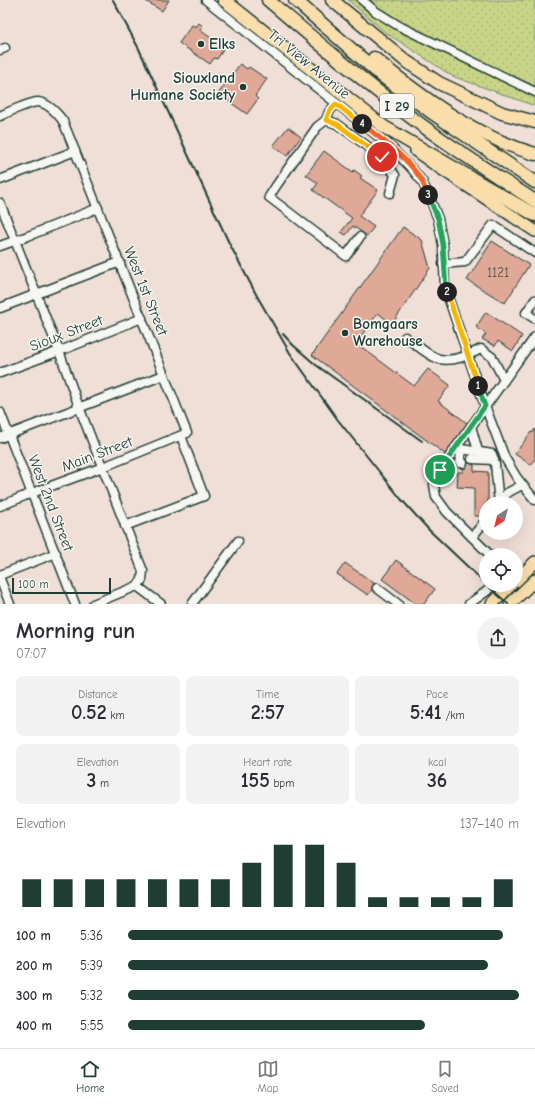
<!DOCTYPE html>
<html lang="en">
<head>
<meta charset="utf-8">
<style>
  :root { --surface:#fff; --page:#f2f2f3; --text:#2b2b33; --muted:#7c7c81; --line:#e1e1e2; --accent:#1f3d34 }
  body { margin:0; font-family:"Comic Neue",sans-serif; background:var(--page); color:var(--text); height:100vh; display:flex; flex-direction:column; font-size:15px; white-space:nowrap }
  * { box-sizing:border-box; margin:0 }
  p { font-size:13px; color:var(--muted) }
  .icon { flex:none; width:22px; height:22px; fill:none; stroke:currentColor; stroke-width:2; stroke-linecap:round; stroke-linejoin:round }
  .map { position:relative; height:604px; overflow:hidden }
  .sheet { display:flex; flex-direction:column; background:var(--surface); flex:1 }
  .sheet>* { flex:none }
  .needle { width:26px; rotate:216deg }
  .buttons { position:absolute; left:479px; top:496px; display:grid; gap:8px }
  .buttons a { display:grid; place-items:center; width:44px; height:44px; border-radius:50%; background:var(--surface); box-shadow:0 4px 16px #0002; font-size:20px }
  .scale { position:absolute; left:12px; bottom:10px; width:99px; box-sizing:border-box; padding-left:4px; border:2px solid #1f3d34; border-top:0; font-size:11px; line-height:14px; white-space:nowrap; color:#1f3d34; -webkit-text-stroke:3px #f6f6f2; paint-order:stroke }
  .pin { position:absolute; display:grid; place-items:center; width:34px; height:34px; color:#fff; margin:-17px; border:2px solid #fff; border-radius:50%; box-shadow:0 1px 4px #0007 }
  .km { position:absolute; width:20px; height:20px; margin:-10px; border-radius:50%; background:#222; color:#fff; font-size:11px; line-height:20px; text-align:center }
  .round { display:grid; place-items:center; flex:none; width:42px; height:42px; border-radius:21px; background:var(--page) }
  .head { display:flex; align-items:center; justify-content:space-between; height:68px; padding:0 16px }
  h1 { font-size:22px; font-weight:700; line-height:30px }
  .metrics { display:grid; grid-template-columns:repeat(3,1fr); gap:6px; height:68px; padding:4px 16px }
  .metrics div { display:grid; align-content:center; border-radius:8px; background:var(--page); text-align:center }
  .metrics b { font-size:20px; font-weight:700 }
  .metrics small { font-size:11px; font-weight:400 }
  .metrics p { font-size:11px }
  .chart { height:112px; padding:8px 16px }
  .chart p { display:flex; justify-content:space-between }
  .chart svg { width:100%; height:72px; margin-top:4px; stroke:var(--accent); stroke-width:6 }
  ul { padding:0 16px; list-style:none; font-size:13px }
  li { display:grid; grid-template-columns:64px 48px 1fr; align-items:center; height:30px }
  li i { height:10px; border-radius:5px; background:var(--accent) }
  .dock { display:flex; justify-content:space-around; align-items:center; height:56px; border-top:1px solid var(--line); background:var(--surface); font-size:11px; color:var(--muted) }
  .dock a { display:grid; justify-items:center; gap:2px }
  .dock .on { color:var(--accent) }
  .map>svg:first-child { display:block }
  .park { fill:url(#park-dots); stroke:#74885e }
  .building { fill:#dfa897; stroke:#1f3d34 }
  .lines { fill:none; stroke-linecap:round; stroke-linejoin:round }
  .minor-tunnel { stroke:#c5bfb6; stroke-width:8; stroke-dasharray:8 4; stroke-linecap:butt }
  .minor-casing { stroke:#1f3d34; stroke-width:11 }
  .major-casing { stroke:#1f3d34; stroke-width:14 }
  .highway-casing { stroke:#1f3d34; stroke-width:15 }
  .minor { stroke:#f6f6f2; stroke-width:8 }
  .major { stroke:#f9deab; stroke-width:11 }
  .highway { stroke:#f9deab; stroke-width:12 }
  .rail { stroke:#1f3d34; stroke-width:2 }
  .split-1-casing { stroke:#fff; stroke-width:8 }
  .split-2-casing { stroke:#fff; stroke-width:8 }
  .split-3-casing { stroke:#fff; stroke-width:8 }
  .split-4-casing { stroke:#fff; stroke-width:8 }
  .split-5-casing { stroke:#fff; stroke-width:8 }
  .split-1 { stroke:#22a559; stroke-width:5 }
  .split-2 { stroke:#f5b400; stroke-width:5 }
  .split-3 { stroke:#22a559; stroke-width:5 }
  .split-4 { stroke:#f0652b; stroke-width:5 }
  .split-5 { stroke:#f5b400; stroke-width:5 }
  .poi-dot { fill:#1f3d34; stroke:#f6f6f2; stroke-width:1.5 }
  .labels { text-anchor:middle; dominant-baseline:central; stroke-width:3; stroke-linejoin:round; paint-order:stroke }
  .number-label { font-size:13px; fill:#4f584d }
  .shield { fill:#f6f6f2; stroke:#60746d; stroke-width:1 }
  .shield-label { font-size:14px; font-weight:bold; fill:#1f3d34 }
  .poi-label { font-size:15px; font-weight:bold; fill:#1f3d34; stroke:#f6f6f2; text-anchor:start }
  .street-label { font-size:15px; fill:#1f3d34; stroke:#f6f6f2 }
</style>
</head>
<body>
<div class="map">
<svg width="535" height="604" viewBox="0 0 535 604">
  <defs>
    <pattern id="park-dots" width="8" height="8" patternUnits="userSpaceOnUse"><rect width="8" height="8" fill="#c8d487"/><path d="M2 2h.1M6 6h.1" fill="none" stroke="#abb775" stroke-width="1.8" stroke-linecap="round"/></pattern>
  </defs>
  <rect width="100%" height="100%" fill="#efdfd7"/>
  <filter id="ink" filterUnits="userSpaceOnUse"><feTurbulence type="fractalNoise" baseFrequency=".025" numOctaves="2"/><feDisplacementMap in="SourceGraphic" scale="8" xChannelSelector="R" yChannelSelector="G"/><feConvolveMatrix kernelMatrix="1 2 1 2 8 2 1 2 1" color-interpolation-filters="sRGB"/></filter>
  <g filter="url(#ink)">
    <polygon class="park" points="348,0 535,0 535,106 452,76 385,32"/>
    <g class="building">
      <polygon points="144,0 169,0 162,11"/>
      <polygon points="199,23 203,26 200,30 222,46 220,48 223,50 217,59 214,58 210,64 179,43 192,25 196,27"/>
      <polygon points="240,64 247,69 249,67 267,79 255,96 258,99 247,114 218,94"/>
      <polygon points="288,127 301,137 287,156 273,146"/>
      <polygon points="324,151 353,172 354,170 362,176 360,178 378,190 359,216 374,227 367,236 353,226 346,235 341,232 352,218 313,190 318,183 306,175"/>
      <polygon points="403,227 422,240 430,268 392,324 378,313 356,343 414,386 428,369 450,385 438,401 467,423 445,454 312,355"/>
      <polygon points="492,241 529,265 505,303 467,280"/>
      <polygon points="486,312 522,336 513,351 498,341 495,346 482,339 486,334 476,327"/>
      <polygon points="535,429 535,459 531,465 515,454 531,432 532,433"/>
      <polygon points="468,463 474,465 474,471 488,472 488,503 486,503 486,515 482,516 474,516 474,488 457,487 458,472 463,472 463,468 466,468"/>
      <polygon points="396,560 435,589 424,604 416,604 382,579"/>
      <polygon points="345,563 374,583 372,587 372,590 368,595 337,574"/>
    </g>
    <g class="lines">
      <polyline class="minor-tunnel" points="463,463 474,464"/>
      <g class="minor-casing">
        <g id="minor">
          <polyline points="206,0 389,145 412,169 422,181 431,201 438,219 443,245 445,288 485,406 505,458 517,478 535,500"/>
          <polyline points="362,0 375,11 399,26 535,92"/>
          <polyline points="0,50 5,48"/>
          <path d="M0 116C8 112 31 102 38 102 48 103 57 113 63 121L164 375 187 433 103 467 32 493 0 506"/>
          <polyline points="326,120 329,112 336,104"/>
          <polyline points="0,180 75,151"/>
          <polyline points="0,203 59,351 79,407 143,571 142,580 137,586 93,604"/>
          <polyline points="360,237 346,256 269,197 276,186 317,127 326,120 337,124 382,157 395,175 390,193"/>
          <polyline points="0,246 28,236 98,208"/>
          <polyline points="443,264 465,262 493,225 535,253"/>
          <polyline points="535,300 526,313 535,319"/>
          <polyline points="0,308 120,262"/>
          <path d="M405 337C415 343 428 356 439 359 454 362 469 355 481 349L492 357 504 380"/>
          <polyline points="0,373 65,349 142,318"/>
          <polyline points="0,412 75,604"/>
          <polyline points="471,426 478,451"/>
          <polyline points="0,438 164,375"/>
          <polyline points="455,448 492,454 495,464 499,503"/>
          <polyline points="461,449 460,463 463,463"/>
          <polyline points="472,459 494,460"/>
          <polyline points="499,503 507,493 522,485"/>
          <polyline points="125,526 204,496 181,436"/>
          <polyline points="472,537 486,520"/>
          <polyline points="490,555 447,512 436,497 434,485 440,470 535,337"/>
          <polyline points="0,575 56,553"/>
          <polyline points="0,579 10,604"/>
          <polyline points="137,586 161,604"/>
          <polyline points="377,588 398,604"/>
          <polyline points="192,604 238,541"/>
          <polyline points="469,604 487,591 493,585"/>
        </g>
      </g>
      <g class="major-casing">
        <g id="major">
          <polyline points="416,151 437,166 535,231"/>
          <polyline points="516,581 535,562"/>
          <polyline points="492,604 511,585"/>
          <polyline points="510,604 535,580"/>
        </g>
      </g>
      <g class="highway-casing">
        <g id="highway">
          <polyline points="224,0 384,127 535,215"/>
          <path d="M268 0C313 38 357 76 404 112 446 144 491 173 535 201"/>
          <polyline points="295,0 382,76 431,112 535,182"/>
          <polyline points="332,0 407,62 439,83 502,113 535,122"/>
          <path d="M374 58C421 97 476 137 535 154"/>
        </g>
      </g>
      <use href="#minor" class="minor"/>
      <use href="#major" class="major"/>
      <use href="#highway" class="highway"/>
      <g class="rail">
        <polyline points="113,0 139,49 229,243 257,296 290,353 338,420 401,499 429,530 486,584"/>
        <polyline points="283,334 293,345 316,365 422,441"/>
        <polyline points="487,585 508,604"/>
      </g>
    </g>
  </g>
  <g class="lines" filter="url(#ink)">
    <g class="split-1-casing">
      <polyline id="split-1" points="440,470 485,406 478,386"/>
    </g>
    <g class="split-2-casing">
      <polyline id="split-2" points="447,292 478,386"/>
    </g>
    <g class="split-3-casing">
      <polyline id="split-3" points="428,195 438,219 443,245 446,288 447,292"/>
    </g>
    <g class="split-4-casing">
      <path id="split-4" d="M362 124C383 140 408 158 422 181 424 186 426 191 428 195"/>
    </g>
    <g class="split-5-casing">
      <polyline id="split-5" points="362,124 336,104 329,112 326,120 337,124 382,157"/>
    </g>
    <use href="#split-1" class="split-1"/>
    <use href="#split-2" class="split-2"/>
    <use href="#split-3" class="split-3"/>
    <use href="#split-4" class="split-4"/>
    <use href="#split-5" class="split-5"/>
  </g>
  <g class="poi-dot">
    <circle cx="201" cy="44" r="4"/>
    <circle cx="243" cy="87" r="4"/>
    <circle cx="345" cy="333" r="4"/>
  </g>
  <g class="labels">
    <g class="number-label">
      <text x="498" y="272">1121</text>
    </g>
    <rect class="shield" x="380" y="94" width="34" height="24" rx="3"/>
    <g class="shield-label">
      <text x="397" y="106">I 29</text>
    </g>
    <g class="poi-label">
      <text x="209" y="44">Elks</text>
      <text x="235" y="78" text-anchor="end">Siouxland<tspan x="235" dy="17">Humane Society</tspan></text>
      <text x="353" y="324">Bomgaars<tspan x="353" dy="17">Warehouse</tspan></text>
    </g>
    <g class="street-label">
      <text transform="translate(309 64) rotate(39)">Tri View Avenue</text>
      <text transform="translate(146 291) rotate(68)">West 1st Street</text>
      <text transform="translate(66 333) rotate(-21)">Sioux Street</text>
      <text transform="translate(97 454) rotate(-21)">Main Street</text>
      <text transform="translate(51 503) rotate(69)">West 2nd Street</text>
    </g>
  </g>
</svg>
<div class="buttons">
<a><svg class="needle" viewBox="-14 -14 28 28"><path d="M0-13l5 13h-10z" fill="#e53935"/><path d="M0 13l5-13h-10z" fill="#7c7c81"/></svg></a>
<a><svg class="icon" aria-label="locate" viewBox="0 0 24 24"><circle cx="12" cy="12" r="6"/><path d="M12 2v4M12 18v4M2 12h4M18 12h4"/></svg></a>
</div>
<div class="scale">100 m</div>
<div class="pin" style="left:440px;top:470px;background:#1e9e55"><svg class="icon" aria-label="arrive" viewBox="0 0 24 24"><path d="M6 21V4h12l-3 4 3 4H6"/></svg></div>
<div class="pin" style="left:382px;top:157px;background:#d93025"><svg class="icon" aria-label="check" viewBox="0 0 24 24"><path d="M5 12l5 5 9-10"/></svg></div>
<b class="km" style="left:478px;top:386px">1</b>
<b class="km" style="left:447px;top:292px">2</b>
<b class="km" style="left:428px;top:195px">3</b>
<b class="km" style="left:362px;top:124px">4</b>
</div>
<section class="sheet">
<div class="head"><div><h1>Morning run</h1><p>07:07</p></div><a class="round"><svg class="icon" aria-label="share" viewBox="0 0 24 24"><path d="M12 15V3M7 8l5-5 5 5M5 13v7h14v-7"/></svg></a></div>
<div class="metrics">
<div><p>Distance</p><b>0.52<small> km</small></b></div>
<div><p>Time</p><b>2:57</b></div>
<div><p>Pace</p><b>5:41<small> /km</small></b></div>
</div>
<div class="metrics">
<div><p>Elevation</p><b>3<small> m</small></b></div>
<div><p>Heart rate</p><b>155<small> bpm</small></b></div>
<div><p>kcal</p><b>36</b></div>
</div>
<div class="chart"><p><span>Elevation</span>137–140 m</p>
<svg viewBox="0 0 160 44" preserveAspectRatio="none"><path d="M5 44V27M15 44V27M25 44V27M35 44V27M45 44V27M55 44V27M65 44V27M75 44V17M85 44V6M95 44V6M105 44V17M115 44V38M125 44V38M135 44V38M145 44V38M155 44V27"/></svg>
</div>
<ul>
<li><b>100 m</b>5:36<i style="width:96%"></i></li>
<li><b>200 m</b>5:39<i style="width:92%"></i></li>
<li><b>300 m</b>5:32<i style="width:100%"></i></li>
<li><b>400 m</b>5:55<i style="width:76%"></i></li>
</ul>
</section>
<nav class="dock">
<a class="on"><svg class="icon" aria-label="home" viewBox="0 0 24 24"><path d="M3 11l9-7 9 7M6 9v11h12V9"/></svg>Home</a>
<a><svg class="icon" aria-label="map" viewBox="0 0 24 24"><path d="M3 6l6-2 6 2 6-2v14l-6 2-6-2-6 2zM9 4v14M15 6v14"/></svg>Map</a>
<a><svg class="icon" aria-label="saved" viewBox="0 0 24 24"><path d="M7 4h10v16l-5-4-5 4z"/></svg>Saved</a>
</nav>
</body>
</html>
